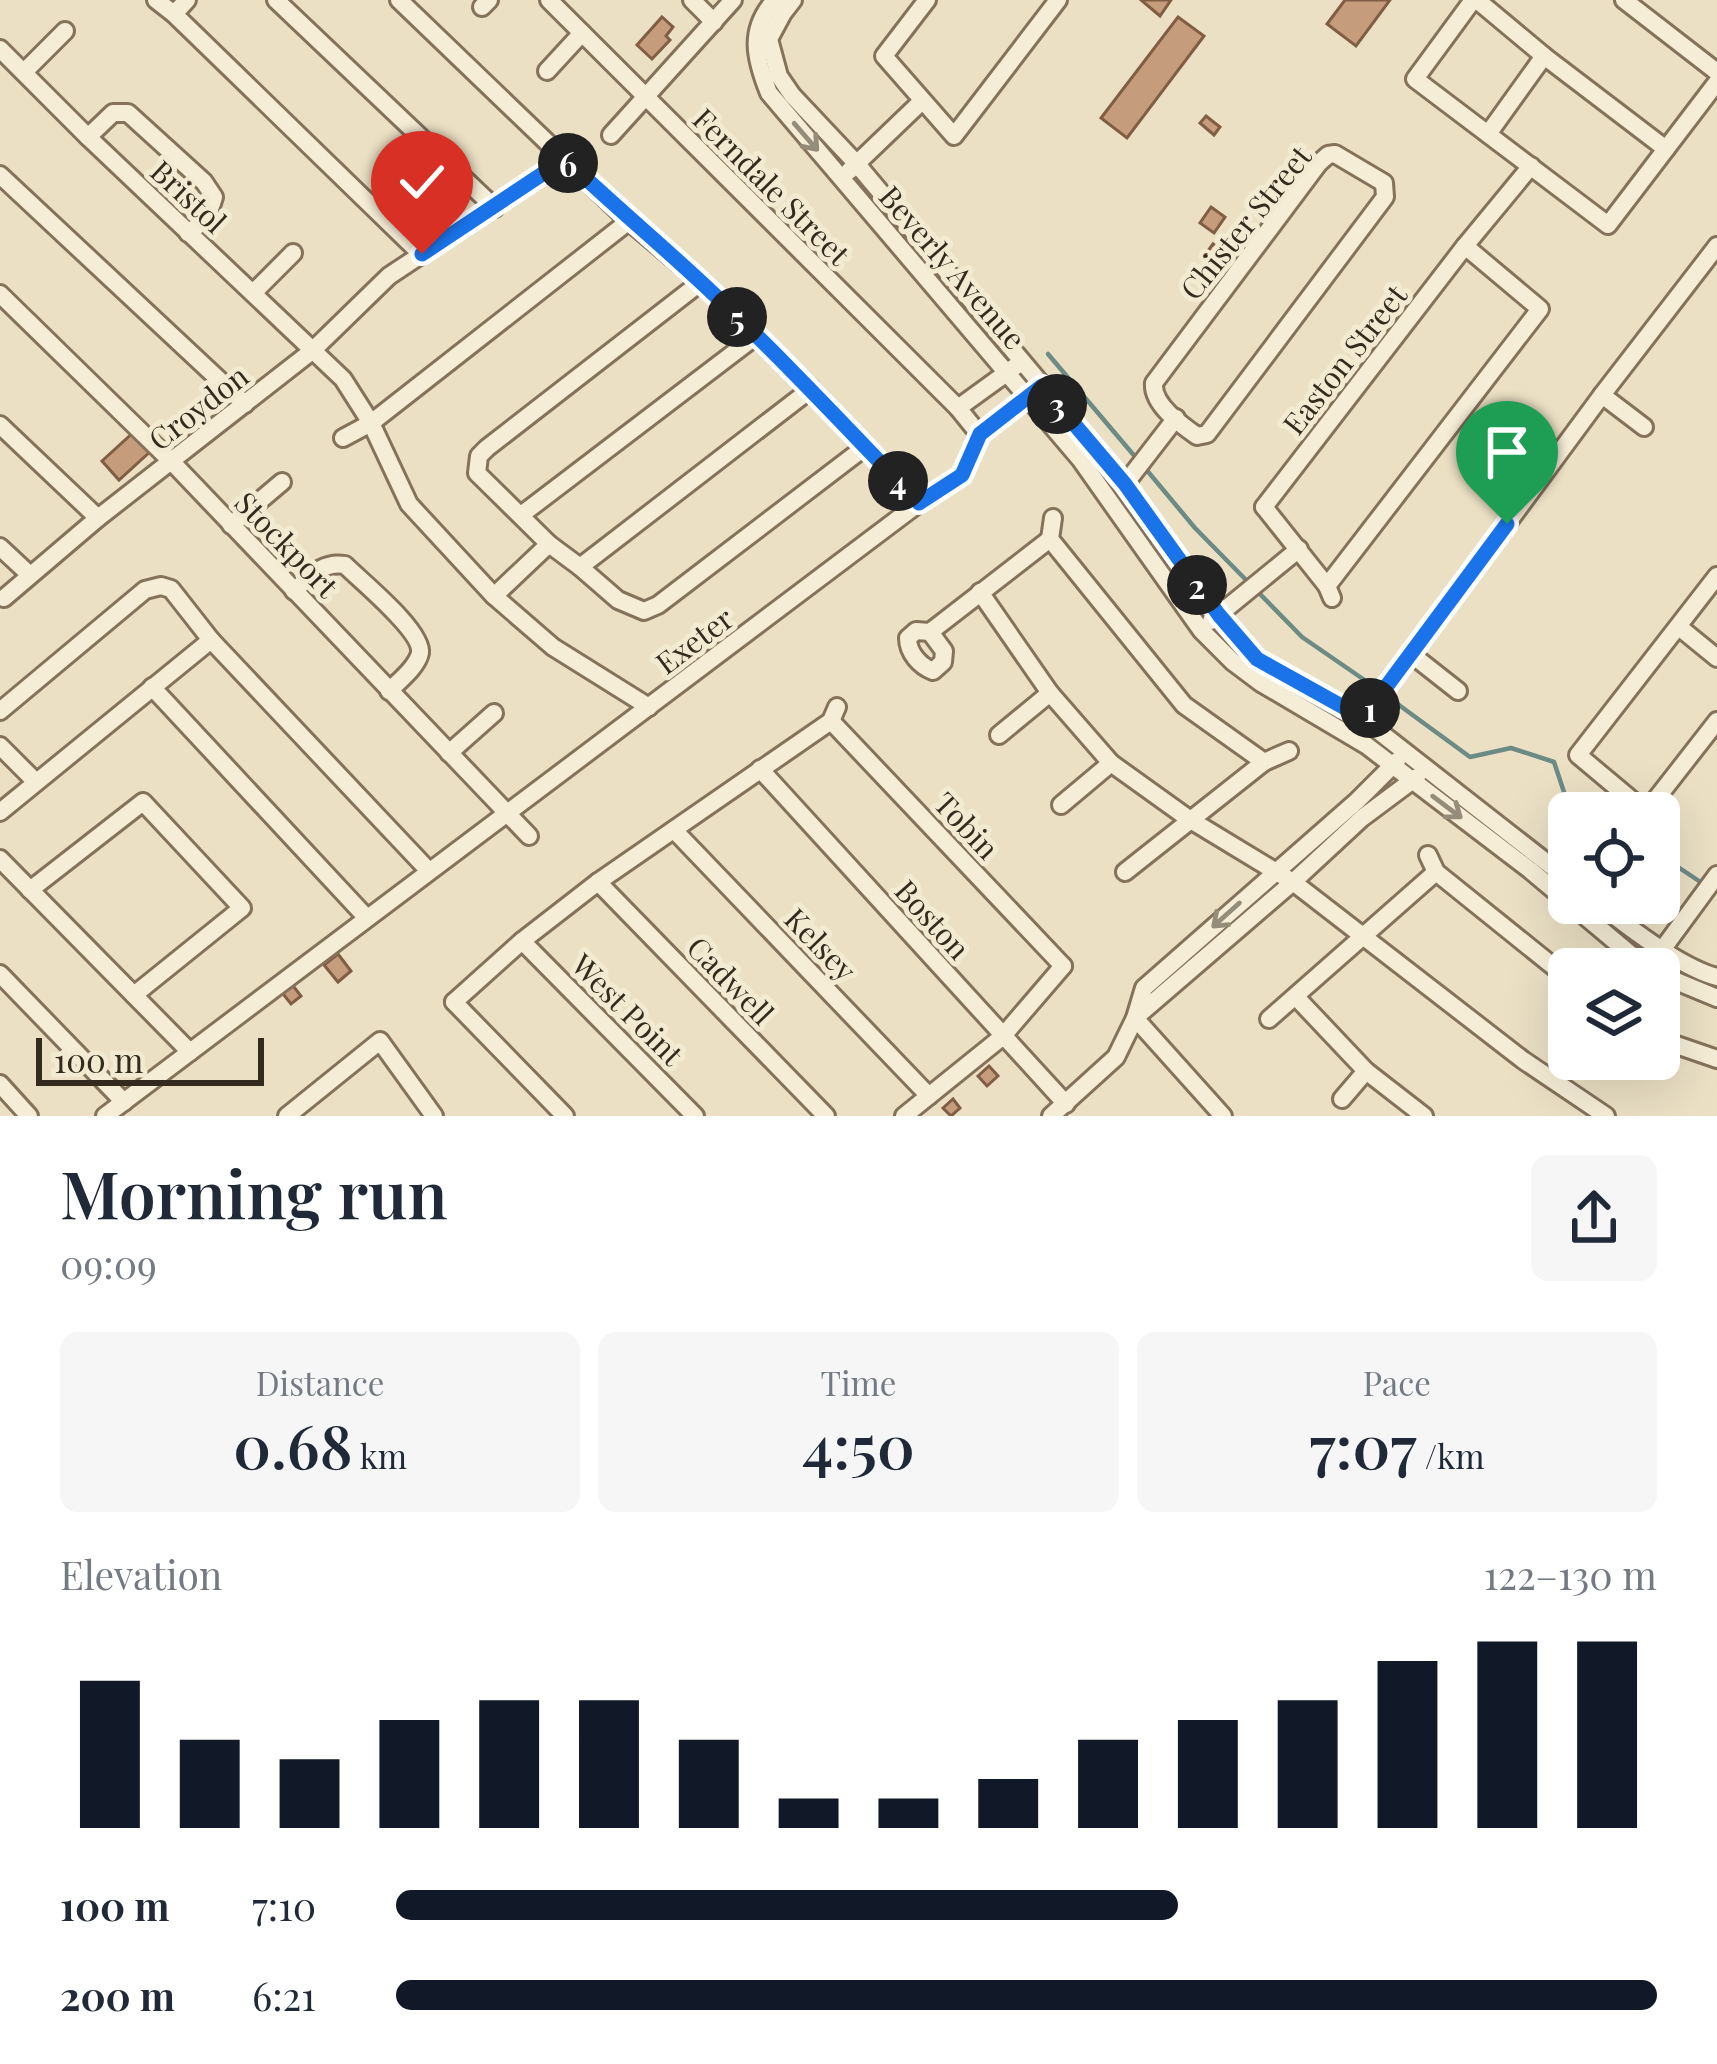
<!DOCTYPE html>
<html lang="en">
<head>
<meta charset="utf-8">
<style>
  :root { --surface:#fff; --page:#f6f6f7; --text:#1f2937; --muted:#747a83; --accent:#111827 }
  body { margin:0; font-family:"Playfair Display",serif; background:var(--page); color:var(--text); height:100vh; display:flex; flex-direction:column; font-size:45px; white-space:nowrap }
  * { box-sizing:border-box; margin:0 }
  p { font-size:39px; color:var(--muted) }
  .icon { flex:none; width:66px; height:66px; fill:none; stroke:currentColor; stroke-width:2; stroke-linecap:round; stroke-linejoin:round }
  .map { position:relative; height:1116px; overflow:hidden }
  .details { display:flex; flex-direction:column; background:var(--surface); flex:1 }
  .details>* { flex:none }
  .tools { position:absolute; left:1548px; top:792px; display:grid; gap:24px }
  .tools a { display:grid; place-items:center; width:132px; height:132px; border-radius:18px; background:var(--surface); box-shadow:0 12px 48px #0002; font-size:60px }
  .scale { position:absolute; left:36px; bottom:30px; width:228px; box-sizing:border-box; padding-left:12px; border:6px solid #352a1e; border-top:0; font-size:33px; line-height:42px; white-space:nowrap; color:#352a1e; -webkit-text-stroke:9px #f3ead2; paint-order:stroke }
  .pin { position:absolute; display:grid; place-items:center; width:102px; height:102px; color:#fff; margin:-123px -51px; border-radius:50% 50% 50% 0; rotate:-45deg; box-shadow:0 0 12px #0007 }
  .pin .icon { rotate:45deg }
  .km { position:absolute; width:60px; height:60px; margin:-30px; border-radius:50%; background:#222; color:#fff; font-size:33px; line-height:60px; text-align:center }
  .round { display:grid; place-items:center; flex:none; width:126px; height:126px; border-radius:18px; background:var(--page) }
  .headline { display:flex; align-items:center; justify-content:space-between; height:204px; padding:0 60px }
  h1 { font-size:66px; font-weight:600; line-height:90px }
  .metrics { display:grid; grid-template-columns:repeat(3,1fr); gap:18px; height:204px; padding:12px 60px }
  .metrics div { display:grid; align-content:center; border-radius:18px; background:var(--page); text-align:center }
  .metrics b { font-size:60px; font-weight:600 }
  .metrics small { font-size:33px; font-weight:400 }
  .metrics p { font-size:33px }
  .chart { height:336px; padding:24px 60px }
  .chart p { display:flex; justify-content:space-between }
  .chart svg { width:100%; height:216px; margin-top:12px; stroke:var(--accent); stroke-width:6 }
  ul { padding:0 60px; list-style:none; font-size:39px }
  li { display:grid; grid-template-columns:192px 144px 1fr; align-items:center; height:90px }
  li i { height:30px; border-radius:15px; background:var(--accent) }
  .map>svg:first-child { display:block }
  .lines { fill:none; stroke-linecap:round; stroke-linejoin:round }
  .stream { stroke:#6d8b85; stroke-width:4.5 }
  .building { fill:#c69d7c; stroke:#815d43; stroke-width:3 }
  .minor-casing { stroke:#84725b; stroke-width:22 }
  .minor { stroke:#f6edd6; stroke-width:16 }
  .oneway { stroke:#968c7a }
  .route-casing { stroke:#fff; stroke-width:24 }
  .route { stroke:#1a73e8; stroke-width:15 }
  .labels { text-anchor:middle; dominant-baseline:central; stroke-width:10; stroke-linejoin:round; paint-order:stroke }
  .street-label { font-size:30px; fill:#352a1e; stroke:#f3ead2 }
</style>
</head>
<body>
<div class="map">
<svg width="1717" height="1116" viewBox="0 0 1717 1116">
  <rect width="100%" height="100%" fill="#ebe0c4"/>
  <g class="lines">
    <g class="stream">
      <polyline points="1048,354 1137,459"/>
      <polyline points="1145,468 1195,528 1250,584"/>
      <polyline points="1258,592 1302,637 1379,690"/>
      <polyline points="1388,697 1470,757 1511,748 1554,762 1571,813"/>
      <polyline points="1659,857 1666,859 1705,885"/>
    </g>
  </g>
  <g class="building">
    <polygon points="1141,0 1171,0 1160,16"/>
    <polygon points="1345,0 1390,0 1356,46 1327,24"/>
    <polygon points="662,17 673,27 666,36 670,40 652,59 637,45"/>
    <polygon points="1178,17 1204,36 1127,138 1101,118"/>
    <polygon points="1206,116 1220,127 1214,135 1200,123"/>
    <polygon points="1211,207 1225,217 1214,233 1200,223"/>
    <polygon points="1213,244 1228,256 1217,271 1202,259"/>
    <polygon points="135,431 152,450 119,480 102,461"/>
    <polygon points="338,954 351,971 338,982 324,965"/>
    <polygon points="290,982 301,996 291,1004 280,990"/>
    <polygon points="989,1066 998,1076 987,1086 978,1076"/>
    <polygon points="953,1099 960,1108 951,1116 943,1108"/>
  </g>
  <g class="lines">
    <g class="minor-casing">
      <g id="minor">
        <polyline points="156,0 174,14 421,254"/>
        <polyline points="276,0 495,208"/>
        <polyline points="549,0 958,408 979,434 1037,390"/>
        <polyline points="692,0 714,22"/>
        <path d="M775 0C748 30 755 58 769 93L1080 459 1201 630 1233 662 1261 683 1366 745 1530 870 1648 969"/>
        <polyline points="793,0 783,13 769,39 779,76 792,95 856,163 1125,484 1219,615 1257,659 1363,719 1569,880"/>
        <polyline points="927,0 884,56 954,136 1058,0"/>
        <polyline points="1473,0 1415,79 1608,225 1717,82"/>
        <polyline points="1477,0 1544,56 1666,149"/>
        <polyline points="1624,0 1717,72"/>
        <polyline points="482,7 489,0"/>
        <polyline points="174,14 187,0"/>
        <polyline points="0,49 88,137 343,379 371,423 409,504 494,596 553,647 649,707"/>
        <polyline points="547,71 582,33"/>
        <polyline points="24,72 65,31"/>
        <polyline points="1488,134 1544,56"/>
        <polyline points="611,135 733,0"/>
        <path d="M88 137 113 113H128L204 182 214 197C209 215 203 223 188 233"/>
        <path d="M1335 154 1384 183 1385 197 1207 434 1197 436C1180 424 1152 404 1154 383L1319 163 1328 155Z"/>
        <polyline points="849,171 922,101"/>
        <polyline points="0,175 245,404"/>
        <polyline points="701,282 487,448 479,456 477,473 549,544 580,567 618,600 644,611 658,605 865,447"/>
        <polyline points="253,293 293,253"/>
        <polyline points="0,294 172,462 529,836"/>
        <polyline points="1602,395 1644,427"/>
        <polyline points="958,408 1016,366"/>
        <polyline points="0,425 98,518"/>
        <polyline points="343,438 371,423 629,221"/>
        <polyline points="1125,484 1176,418"/>
        <polyline points="919,503 962,474 979,434"/>
        <polyline points="1264,507 1465,246 1531,166"/>
        <polyline points="1264,507 1327,586 1332,598"/>
        <polyline points="521,515 756,336"/>
        <polyline points="1053,518 1050,539 1184,705 1264,762 1289,751"/>
        <polyline points="231,525 282,482"/>
        <polyline points="0,547 30,575"/>
        <polyline points="580,567 811,389"/>
        <polyline points="1717,576 1578,755 1646,812 1717,721"/>
        <polyline points="1327,586 1540,309 1465,246"/>
        <path d="M294 591C310 577 322 561 345 565 362 582 423 631 420 653 417 667 399 681 389 691"/>
        <polyline points="980,592 1050,693 1111,763 1189,819 1293,882 1523,1060 1606,1116"/>
        <polyline points="494,596 549,544"/>
        <polyline points="4,598 98,518 312,351 389,276 565,159"/>
        <polyline points="1211,621 1299,549"/>
        <polyline points="1679,627 1717,658"/>
        <path d="M930 632 944 651 943 662 933 671C920 666 908 653 908 638L916 631 930 632 1050 539"/>
        <polyline points="1411,654 1458,691"/>
        <polyline points="152,687 366,917"/>
        <polyline points="0,711 145,590 161,586 171,589 211,640 429,871"/>
        <polyline points="1363,719 1602,395 1717,246"/>
        <polyline points="831,721 1063,966"/>
        <polyline points="999,735 1050,693"/>
        <polyline points="0,746 35,781"/>
        <polyline points="449,753 494,713"/>
        <polyline points="760,769 1066,1104"/>
        <polyline points="1061,805 1111,763"/>
        <polyline points="0,812 211,640"/>
        <polyline points="674,830 929,1096"/>
        <polyline points="1428,855 1436,872 1569,979"/>
        <polyline points="0,859 190,1052"/>
        <polyline points="1125,872 1264,762"/>
        <polyline points="598,882 826,1116"/>
        <polyline points="30,890 143,802 242,908 134,995"/>
        <path d="M1598 903C1628 927 1681 968 1717 977"/>
        <polyline points="522,941 695,1116"/>
        <polyline points="1648,969 1717,875"/>
        <polyline points="0,974 124,1102"/>
        <polyline points="1659,974 1717,998"/>
        <polyline points="1296,997 1366,1071 1424,1116"/>
        <polyline points="454,1002 522,941 598,882 831,721 837,707"/>
        <polyline points="454,1002 565,1116"/>
        <polyline points="1136,1017 1293,882 1362,818 1417,777"/>
        <polyline points="1135,1018 1223,1116"/>
        <polyline points="1269,1019 1436,872"/>
        <polyline points="1659,1039 1717,1059"/>
        <polyline points="0,1084 29,1116"/>
        <polyline points="1342,1099 1366,1071"/>
        <polyline points="105,1116 919,503 811,389 701,282 629,221 399,0"/>
        <polyline points="287,1116 380,1041 434,1116"/>
        <polyline points="904,1116 1002,1037 1063,966"/>
        <polyline points="1051,1116 1116,1057 1135,1018 1144,988 1357,801 1397,761"/>
      </g>
    </g>
    <use href="#minor" class="minor"/>
  </g>
  <defs><path id="oneway-shaft" d="M-6 0H5M1.5-3L5.5 0L1.5 3" fill="none" stroke-width="1.6" stroke-linecap="round" stroke-linejoin="round" transform="scale(3)"/></defs>
  <g class="oneway">
    <use href="#oneway-shaft" transform="translate(806 137) rotate(49)"/>
    <use href="#oneway-shaft" transform="translate(1447 807) rotate(37)"/>
    <use href="#oneway-shaft" transform="translate(1226 915) rotate(138)"/>
  </g>
  <g class="lines">
    <g class="route-casing">
      <path id="route" d="M422 254 565 159C610 202 658 242 703 284 778 354 848 429 919 503L962 475 980 434 1042 386 1125 484 1219 615 1257 659 1363 718 1507 524"/>
    </g>
    <use href="#route" class="route"/>
  </g>
  <g class="labels">
    <g class="street-label">
      <text transform="translate(772 186) rotate(45)">Ferndale Street</text>
      <text transform="translate(189 196) rotate(43)">Bristol</text>
      <text transform="translate(1245 222) rotate(-51)">Chister Street</text>
      <text transform="translate(953 267) rotate(49)">Beverly Avenue</text>
      <text transform="translate(1344 359) rotate(-52)">Easton Street</text>
      <text transform="translate(198 407) rotate(-38)">Croydon</text>
      <text transform="translate(287 544) rotate(46)">Stockport</text>
      <text transform="translate(694 640) rotate(-37)">Exeter</text>
      <text transform="translate(967 825) rotate(47)">Tobin</text>
      <text transform="translate(933 919) rotate(48)">Boston</text>
      <text transform="translate(821 944) rotate(46)">Kelsey</text>
      <text transform="translate(731 980) rotate(46)">Cadwell</text>
      <text transform="translate(628 1009) rotate(45)">West Point</text>
    </g>
  </g>
</svg>
<div class="tools">
<a><svg class="icon" aria-label="locate" viewBox="0 0 24 24"><circle cx="12" cy="12" r="6"/><path d="M12 2v4M12 18v4M2 12h4M18 12h4"/></svg></a>
<a><svg class="icon" aria-label="layers" viewBox="0 0 24 24"><path d="M12 4l9 5-9 5-9-5zM3 14l9 5 9-5"/></svg></a>
</div>
<div class="scale">100 m</div>
<div class="pin" style="left:1507px;top:524px;background:#1e9e55"><svg class="icon" aria-label="arrive" viewBox="0 0 24 24"><path d="M6 21V4h12l-3 4 3 4H6"/></svg></div>
<div class="pin" style="left:422px;top:254px;background:#d93025"><svg class="icon" aria-label="check" viewBox="0 0 24 24"><path d="M5 12l5 5 9-10"/></svg></div>
<b class="km" style="left:1370px;top:708px">1</b>
<b class="km" style="left:1197px;top:585px">2</b>
<b class="km" style="left:1057px;top:404px">3</b>
<b class="km" style="left:898px;top:481px">4</b>
<b class="km" style="left:737px;top:317px">5</b>
<b class="km" style="left:568px;top:163px">6</b>
</div>
<section class="details">
<div class="headline"><div><h1>Morning run</h1><p>09:09</p></div><a class="round"><svg class="icon" aria-label="share" viewBox="0 0 24 24"><path d="M12 15V3M7 8l5-5 5 5M5 13v7h14v-7"/></svg></a></div>
<div class="metrics">
<div><p>Distance</p><b>0.68<small> km</small></b></div>
<div><p>Time</p><b>4:50</b></div>
<div><p>Pace</p><b>7:07<small> /km</small></b></div>
</div>
<div class="chart"><p><span>Elevation</span>122–130 m</p>
<svg viewBox="0 0 160 44" preserveAspectRatio="none"><path d="M5 44V14M15 44V26M25 44V30M35 44V22M45 44V18M55 44V18M65 44V26M75 44V38M85 44V38M95 44V34M105 44V26M115 44V22M125 44V18M135 44V10M145 44V6M155 44V6"/></svg>
</div>
<ul>
<li><b>100 m</b>7:10<i style="width:62%"></i></li>
<li><b>200 m</b>6:21<i style="width:100%"></i></li>
</ul>
</section>
</body>
</html>
